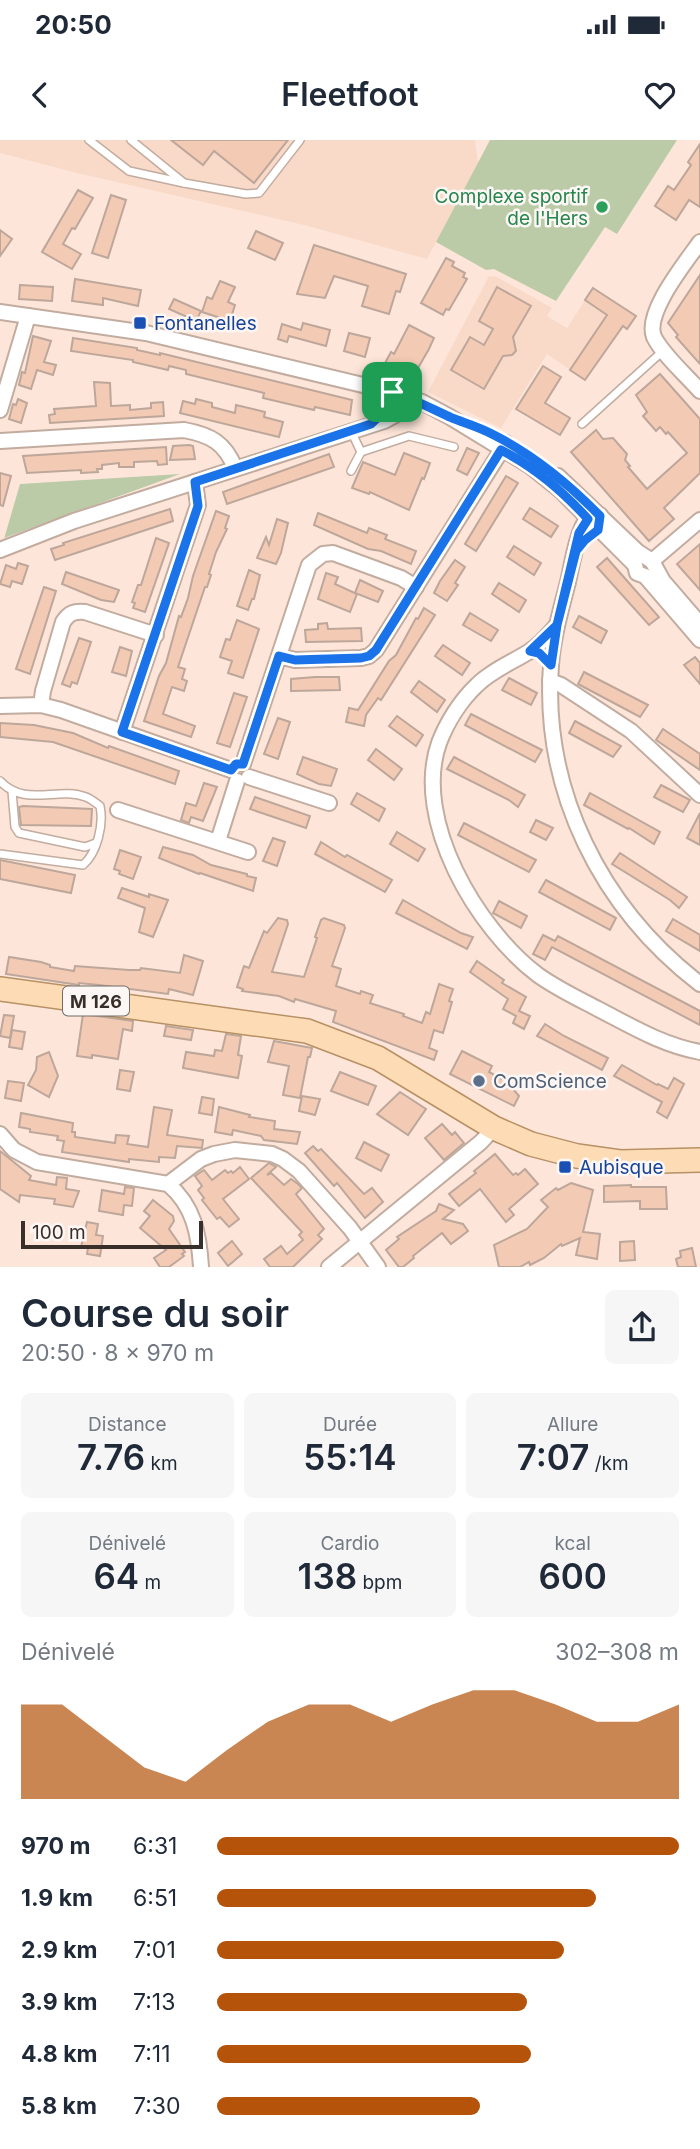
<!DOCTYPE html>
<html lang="fr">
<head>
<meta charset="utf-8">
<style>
  :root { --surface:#fff; --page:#f6f6f7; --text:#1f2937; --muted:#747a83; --accent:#b45309 }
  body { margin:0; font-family:Inter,sans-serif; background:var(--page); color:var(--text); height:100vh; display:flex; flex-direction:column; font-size:26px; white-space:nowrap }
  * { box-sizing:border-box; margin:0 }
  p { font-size:23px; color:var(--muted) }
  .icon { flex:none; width:38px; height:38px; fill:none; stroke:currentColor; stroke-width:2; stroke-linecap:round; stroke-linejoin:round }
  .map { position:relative; height:1127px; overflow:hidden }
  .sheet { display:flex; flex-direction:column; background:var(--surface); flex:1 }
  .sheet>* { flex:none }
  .scale { position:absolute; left:21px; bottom:18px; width:182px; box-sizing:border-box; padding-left:7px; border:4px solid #382f2a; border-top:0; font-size:19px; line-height:24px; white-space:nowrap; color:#382f2a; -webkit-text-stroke:5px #fcf7f5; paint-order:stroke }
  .pin { position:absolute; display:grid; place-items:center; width:60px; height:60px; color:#fff; margin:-30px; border-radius:14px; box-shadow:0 4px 10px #0006 }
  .round { display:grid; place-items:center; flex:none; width:74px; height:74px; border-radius:10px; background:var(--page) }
  .head { display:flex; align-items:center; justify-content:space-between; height:119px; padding:0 21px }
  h1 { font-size:38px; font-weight:600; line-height:52px }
  .metrics { display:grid; grid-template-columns:repeat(3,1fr); gap:10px; height:119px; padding:7px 21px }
  .metrics div { display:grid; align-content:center; border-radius:10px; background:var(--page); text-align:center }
  .metrics b { font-size:35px; font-weight:600 }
  .metrics small { font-size:19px; font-weight:400 }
  .metrics p { font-size:19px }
  .chart { height:196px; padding:14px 21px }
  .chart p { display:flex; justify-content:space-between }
  .chart svg { width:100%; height:126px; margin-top:7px; fill:var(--accent); opacity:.7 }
  ul { padding:0 21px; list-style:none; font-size:23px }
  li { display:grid; grid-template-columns:112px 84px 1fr; align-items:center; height:52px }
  li i { height:18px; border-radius:9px; background:var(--accent) }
  .status { display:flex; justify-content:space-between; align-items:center; height:49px; padding:0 35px; background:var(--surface); direction:ltr }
  .status svg { height:19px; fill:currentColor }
  header { display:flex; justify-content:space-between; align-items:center; height:91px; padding:0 21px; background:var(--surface); font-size:32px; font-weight:600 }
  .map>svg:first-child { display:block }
  .built { fill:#f9dac9 }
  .green { fill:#bbcba8 }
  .building { fill:#f3cbb5; stroke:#bda69a; stroke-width:2 }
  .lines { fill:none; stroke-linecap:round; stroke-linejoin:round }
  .lane-casing { stroke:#c2ac9f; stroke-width:10 }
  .street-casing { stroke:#c2ac9f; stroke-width:18 }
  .primary-casing { stroke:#b79064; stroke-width:26 }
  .lane { stroke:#fff; stroke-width:7 }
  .street { stroke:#fff; stroke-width:14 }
  .primary { stroke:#fddcb5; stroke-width:23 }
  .route-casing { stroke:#fff; stroke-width:14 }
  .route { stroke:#1a73e8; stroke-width:9 }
  .leisure-dot { fill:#2e9e5b; stroke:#fcf7f5; stroke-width:2.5 }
  .transit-dot { fill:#1a4fb4; stroke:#fcf7f5; stroke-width:2.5 }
  .service-dot { fill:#5c6f8a; stroke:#fcf7f5; stroke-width:2.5 }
  .labels { text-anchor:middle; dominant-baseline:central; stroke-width:5; stroke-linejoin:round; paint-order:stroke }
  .shield { fill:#fcf7f5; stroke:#736b67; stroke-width:2 }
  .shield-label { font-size:18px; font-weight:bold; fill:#382f2a }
  .leisure-label { font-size:19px; fill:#27864d; stroke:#fcf7f5; text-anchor:end }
  .transit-label { font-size:19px; fill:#164399; stroke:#fcf7f5; text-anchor:start }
  .service-label { font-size:19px; fill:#4e5e75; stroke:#fcf7f5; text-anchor:start }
</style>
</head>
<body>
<div class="status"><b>20:50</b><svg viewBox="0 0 49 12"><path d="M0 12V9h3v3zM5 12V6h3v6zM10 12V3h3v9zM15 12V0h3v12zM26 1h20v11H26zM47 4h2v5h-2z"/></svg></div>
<header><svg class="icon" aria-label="back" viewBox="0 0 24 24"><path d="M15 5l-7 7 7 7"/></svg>Fleetfoot<svg class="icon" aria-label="heart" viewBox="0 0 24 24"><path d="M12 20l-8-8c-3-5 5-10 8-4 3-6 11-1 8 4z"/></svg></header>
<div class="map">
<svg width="700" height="1127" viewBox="0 0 700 1127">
  <rect width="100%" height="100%" fill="#fde6d9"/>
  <g class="built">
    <polygon points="0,0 475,0 478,23 427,119 304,85 77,33 0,13"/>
    <polygon points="489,136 497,137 552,168 547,176 567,188 593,148 636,176 627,189 623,186 585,240 547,214 501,288 428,252"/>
  </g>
  <g class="green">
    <polygon points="490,0 677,0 617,94 605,87 556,161 494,129 486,130 436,102"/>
    <polygon points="180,334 4,398 4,399 20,344"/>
  </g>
  <g class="building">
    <polygon points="171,0 288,0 254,43 214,11 203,25"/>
    <polygon points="700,4 700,67 689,60 676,80 655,66 668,46 674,50 691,25 688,22"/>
    <polygon points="78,50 93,58 75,89 72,88 63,104 81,114 72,129 42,112"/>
    <polygon points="111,55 126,60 108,118 92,113"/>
    <polygon points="0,90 12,99 0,116"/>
    <polygon points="256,91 283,103 275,120 248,108"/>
    <polygon points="314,105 406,134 400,152 396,151 389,174 362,166 368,146 334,136 325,158 297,154"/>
    <polygon points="446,118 454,122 452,126 465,133 463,137 467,139 449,170 446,169 443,175 421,163"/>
    <polygon points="700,135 700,224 676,197 678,195 668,183"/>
    <polygon points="75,139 141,150 138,166 103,158 103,165 72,161"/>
    <polygon points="220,141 235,147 228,162 235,165 230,181 202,172 207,157 212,159"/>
    <polygon points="20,145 53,147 52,161 19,159"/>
    <polygon points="497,147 531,166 513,197 516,211 512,215 503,216 484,249 451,230 470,197 484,205 493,189 479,181"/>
    <polygon points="593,148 636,176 627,189 623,186 585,240 570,230 607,175 585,160"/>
    <polygon points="174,159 201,171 196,181 169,169"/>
    <polygon points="303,183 330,190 326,206 289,196 287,202 278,199 282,184 301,190"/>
    <polygon points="409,185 434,198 429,209 411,240 403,238 400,242 382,237 387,227 384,225 391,212 394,214"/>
    <polygon points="349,193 370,198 365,217 344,211"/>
    <polygon points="33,196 51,201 44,222 56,225 53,235 37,230 31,249 19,245 22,232 25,233"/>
    <polygon points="73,198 137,208 137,210 160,215 160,213 352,260 350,275 315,267 314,270 263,258 264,253 186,234 186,230 169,226 168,230 133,222 133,220 71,211"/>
    <polygon points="543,226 561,237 545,263 570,278 560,295 516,269"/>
    <polygon points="660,234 700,279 700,333 664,368 674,379 649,401 571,312 596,290 603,299 613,298 627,314 625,320 630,326 628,327 647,349 687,313 668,292 666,294 660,287 656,291 643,276 647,272 636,255"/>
    <polygon points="94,242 110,243 111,266 130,265 130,270 151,268 151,263 163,262 164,276 50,283 49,275 55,274 54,269 96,266"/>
    <polygon points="18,259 27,263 21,283 9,279 13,264 16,265"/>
    <polygon points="196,259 212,263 212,267 235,273 236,265 265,272 264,277 283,282 279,297 180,273 183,261 195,264"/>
    <polygon points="189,305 193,306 195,319 170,320 173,306"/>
    <polygon points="166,307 167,324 158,325 157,321 134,322 134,327 119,327 119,323 102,325 102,329 97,329 98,332 81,333 81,330 27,333 23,316"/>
    <polygon points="467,308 479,313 467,335 457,330"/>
    <polygon points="404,313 430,323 424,339 422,338 409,370 370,352 369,354 352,348 363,322 395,335"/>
    <polygon points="329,314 334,327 227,364 223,352"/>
    <polygon points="0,333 11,336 3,366 0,365"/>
    <polygon points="506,336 518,343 476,411 465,404"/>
    <polygon points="530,368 558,386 551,397 523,379"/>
    <polygon points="170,369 173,381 55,420 51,409 64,405 63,403"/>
    <polygon points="216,371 229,376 225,388 227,389 216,412 209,434 211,435 207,447 205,447 178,527 185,529 182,539 187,541 184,551 172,547 163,574 195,586 191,597 144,581 159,536 166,523 179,476 181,477 188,458 193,436"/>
    <polygon points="318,373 367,393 369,388 387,395 385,399 416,411 411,424 381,411 368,409 314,385"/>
    <polygon points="277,379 288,383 281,413 276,424 257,418 266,397 269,405"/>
    <polygon points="156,398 169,403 145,472 133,468 135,463 132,462 138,445 141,445"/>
    <polygon points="700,404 700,450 677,424"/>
    <polygon points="514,406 541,423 534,435 507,417"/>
    <polygon points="607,418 659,477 649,485 597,427"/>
    <polygon points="455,420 465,427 455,443 458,445 447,461 434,453 440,441"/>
    <polygon points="18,423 28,426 22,444 12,441 10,447 0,444 6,425 16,429"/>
    <polygon points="249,430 260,435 254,459 252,459 248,470 237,466"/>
    <polygon points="66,432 119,450 114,462 101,460 62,444"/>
    <polygon points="326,433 338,437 335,444 357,454 350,472 318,459"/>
    <polygon points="360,440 383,451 378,462 355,453"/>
    <polygon points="499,443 526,460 519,472 492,454"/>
    <polygon points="44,447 56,451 30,534 16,529"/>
    <polygon points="424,468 435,475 381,560 378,558 366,575 364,586 346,582 349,568 358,570 389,521 396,515 416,478 418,479"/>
    <polygon points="470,473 498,490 491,501 463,485"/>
    <polygon points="579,476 607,491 601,503 573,487"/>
    <polygon points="237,480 259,489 243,538 228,533 232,521 220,517 226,499 230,500"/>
    <polygon points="327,483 328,489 361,488 362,501 306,502 305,490 318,489 318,484"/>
    <polygon points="79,498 91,502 77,544 72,542 70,547 62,544"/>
    <polygon points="443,505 470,523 462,535 435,516"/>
    <polygon points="120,507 132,511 126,536 112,532"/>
    <polygon points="695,517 700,523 700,544 684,525"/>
    <polygon points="584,532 648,565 640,577 627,570 578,544"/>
    <polygon points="315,537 339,537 340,550 291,551 291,539"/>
    <polygon points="509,538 537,553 531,565 502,550"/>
    <polygon points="419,541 445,560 437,572 411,552"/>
    <polygon points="234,553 247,557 230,607 217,603"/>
    <polygon points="471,574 542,610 535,622 465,585"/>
    <polygon points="397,576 423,595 416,606 389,586"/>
    <polygon points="278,578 290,582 278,619 264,614"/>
    <polygon points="575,581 621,606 613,617 569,593"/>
    <polygon points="0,583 34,585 73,593 108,608 109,606 179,631 175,644 53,602 0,597"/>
    <polygon points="663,589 700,614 700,630 656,600"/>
    <polygon points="376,609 402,629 394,640 368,620"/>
    <polygon points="303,617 337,629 331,646 319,644 297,634"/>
    <polygon points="454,617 525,655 518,667 509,660 447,629"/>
    <polygon points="204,643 217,647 203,681 191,677 189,683 181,680 186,663 196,666"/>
    <polygon points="661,645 690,660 683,672 654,657"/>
    <polygon points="357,653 385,669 379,681 351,664"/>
    <polygon points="590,653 660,692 654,704 629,688 628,689 584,665"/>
    <polygon points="255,657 310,676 306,688 250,669"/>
    <polygon points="23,666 92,669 91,686 21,685 19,667"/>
    <polygon points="700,673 700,705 687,698"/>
    <polygon points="536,680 553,688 546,700 530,692"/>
    <polygon points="464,683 536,720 529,732 458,695"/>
    <polygon points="397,692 425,709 418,721 390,704"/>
    <polygon points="273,698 285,702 277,726 263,721"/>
    <polygon points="321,702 345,717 347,715 392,740 385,752 315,714"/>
    <polygon points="163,707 193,715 211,725 247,734 247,736 256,738 253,751 200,733 199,734 159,718"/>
    <polygon points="120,710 141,717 133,739 119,734 120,731 114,729"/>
    <polygon points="620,713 687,757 679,768 670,760 612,724"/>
    <polygon points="0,720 75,735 71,753 0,739"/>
    <polygon points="546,740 616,778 610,790 539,752"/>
    <polygon points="122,748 149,757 149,754 168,760 153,797 139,792 145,768 118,758"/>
    <polygon points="403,760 461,793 473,797 467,809 396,773"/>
    <polygon points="499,761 527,776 521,788 493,773"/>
    <polygon points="278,778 287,780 288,784 272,832 304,837 317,798 315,797 321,780 324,778 344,785 345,788 332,826 341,829 336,846 360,854 361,851 373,855 370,863 404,874 403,876 422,883 426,872 430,874 439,844 453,849 449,861 452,862 443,893 434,890 429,908 437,911 434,920 333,882 336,871 295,859 294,862 279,856 242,851 243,849 237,847 244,826 249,828 264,791 267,793"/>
    <polygon points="673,779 700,795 700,811 666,791"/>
    <polygon points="543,795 555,801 558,796 700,871 700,885 552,807 545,820 533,814"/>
    <polygon points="184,815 203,821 193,855 169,849 168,854 99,845 79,843 79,845 6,834 9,817 41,822 50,825 50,827 74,831 75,826 129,830 140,830 141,828 180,833"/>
    <polygon points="477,821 504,840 502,843 526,857 519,871 530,876 524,889 513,883 516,876 503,869 508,859 470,832"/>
    <polygon points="83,874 133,881 132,891 123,889 118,919 92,915 92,918 77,916"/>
    <polygon points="4,875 14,876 10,898 0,896"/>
    <polygon points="545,884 564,896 608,918 602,930 537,896"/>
    <polygon points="166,886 193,890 191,900 164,896"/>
    <polygon points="12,890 25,892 22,909 9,907"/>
    <polygon points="226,894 241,896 238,915 242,916 238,938 183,928 186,912 214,916 215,910 222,911"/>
    <polygon points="274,901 312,908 310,917 308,917 300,958 283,955 289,926 268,922"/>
    <polygon points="462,911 492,926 489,932 506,941 519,956 514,966 450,934"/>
    <polygon points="49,912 58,936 49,957 28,945 36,930 37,917"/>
    <polygon points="622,925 657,945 658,944 668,949 674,938 684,944 667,978 657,972 662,962 614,936"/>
    <polygon points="120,930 134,932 130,951 117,949"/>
    <polygon points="340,932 376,946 368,965 331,951"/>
    <polygon points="8,941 24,943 21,961 5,958"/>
    <polygon points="400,952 426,969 408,995 377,974"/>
    <polygon points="302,956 320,959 315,975 299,971"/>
    <polygon points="202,957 214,959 212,975 199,973"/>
    <polygon points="154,967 172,970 167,995 203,1000 202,1008 177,1006 175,1018 159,1017 159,1022 129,1019 129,1022 62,1012 64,1001 57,1000 58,996 30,992 30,989 19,987 21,973 73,983 72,992 75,992 75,997 115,1003 116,995 129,996 127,1004 148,1007"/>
    <polygon points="219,967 250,975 249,977 275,981 274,989 300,992 297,1004 264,1000 261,996 233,990 232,995 215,992"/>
    <polygon points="442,984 452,995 455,992 464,1003 444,1020 425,998"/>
    <polygon points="364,1002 389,1015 381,1031 356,1018"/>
    <polygon points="313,1006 318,1011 321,1009 364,1054 372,1048 383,1062 365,1078 337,1043 334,1046 305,1013"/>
    <polygon points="0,1011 31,1036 29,1040 56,1045 57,1037 67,1038 66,1049 79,1051 73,1067 54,1064 55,1059 20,1055 19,1062 0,1049"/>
    <polygon points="495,1014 513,1035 516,1033 518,1035 525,1029 538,1044 509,1069 514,1075 506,1082 480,1049 459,1066 449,1054 476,1033 474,1031"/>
    <polygon points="269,1023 276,1027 267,1035 271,1033 284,1045 291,1039 298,1044 302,1048 296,1054 324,1089 318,1095 322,1099 293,1127 270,1127 264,1119 281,1106 287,1114 303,1100 299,1095 302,1092 251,1038"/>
    <polygon points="240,1027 249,1039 223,1059 239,1079 229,1087 220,1077 217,1079 202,1060 204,1058 198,1050 202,1046 195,1036 204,1030 212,1040 225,1030 228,1033 231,1031 233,1033"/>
    <polygon points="571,1043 593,1050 583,1092 600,1094 597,1119 576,1115 580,1098 562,1106 561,1104 544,1118 530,1125 529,1122 520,1127 499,1127 494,1105 527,1089 548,1067 541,1060 556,1048 558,1050"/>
    <polygon points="631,1045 631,1047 666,1047 667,1069 640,1069 640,1061 604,1062 604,1046"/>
    <polygon points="125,1047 134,1048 132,1066 124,1065 123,1075 99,1071 102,1050 124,1054"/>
    <polygon points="153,1060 173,1076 174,1081 169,1089 185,1112 182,1114 184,1116 169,1127 160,1127 154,1118 166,1110 140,1088 150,1076 144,1071"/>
    <polygon points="439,1064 454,1070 443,1079 463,1084 468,1091 451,1104 442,1093 413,1116 414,1118 403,1127 399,1127 386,1110 399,1099 397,1097 436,1071"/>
    <polygon points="87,1082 98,1084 96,1095 103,1096 100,1116 87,1114 88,1108 81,1107"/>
    <polygon points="232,1101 242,1114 228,1126 218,1113"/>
    <polygon points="634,1101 635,1120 620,1121 620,1102"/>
    <polygon points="692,1108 696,1127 678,1127 676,1119 681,1117 680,1111"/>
  </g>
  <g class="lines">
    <g class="lane-casing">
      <g id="lane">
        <polyline points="89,0 129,31 184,43 246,54 259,53 300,0"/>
        <polyline points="131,0 184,43"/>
        <polyline points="582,284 664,210"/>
        <polyline points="351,291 361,312 409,296 454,307"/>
        <polyline points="351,331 361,312"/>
        <path d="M0 641C25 668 58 646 86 657 91 659 96 663 100 666 104 685 97 713 83 725L0 714"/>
        <polyline points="12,651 15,687 19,693 85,707 96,703"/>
      </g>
    </g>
    <g class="street-casing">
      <g id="street">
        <path d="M700 102C686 122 644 173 654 197 663 215 687 236 700 251"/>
        <polyline points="0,172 146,193 392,252 422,262 450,277 530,326 560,350 635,425 637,433 645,436 700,500"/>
        <polyline points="0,270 28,176"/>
        <path d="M0 301 184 290C211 295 225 303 235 328"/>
        <polyline points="558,336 638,412 652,421 663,441 700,484"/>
        <path d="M600 375C596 377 590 378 586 381 578 388 571 429 568 442 561 469 553 497 551 525 542 651 601 768 700 844"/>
        <polyline points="0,410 74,381 384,281 395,275 407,257"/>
        <polyline points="652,421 700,380"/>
        <path d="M557 485C549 494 541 504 530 511 513 522 492 530 477 545 461 560 447 582 439 603 412 680 477 789 538 835 556 848 577 858 598 869 631 886 662 905 700 912"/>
        <polyline points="279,516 295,520 361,518 369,516 376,510 506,303"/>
        <polyline points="550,541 561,545 631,591 700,655"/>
        <path d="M41 565 43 551 63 482C69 473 74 471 85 472L156 495"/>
        <polyline points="0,566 41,565 61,570 231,630"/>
        <polyline points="122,592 198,365 195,342"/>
        <polyline points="243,624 309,425 323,414 333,413 401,438 416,447"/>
        <polyline points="249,637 329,663"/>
        <polyline points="118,670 248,712"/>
        <polyline points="218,701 237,641"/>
        <path d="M0 994 14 1010 37 1022 168 1044C194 1066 199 1094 201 1127"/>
        <polyline points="168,1044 201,1019 214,1014 235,1010 272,1014 283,1019 299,1031 350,1088 378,1127"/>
        <polyline points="329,1127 481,1002 494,988"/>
      </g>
    </g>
    <g class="primary-casing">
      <polyline id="primary" points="0,849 307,891 378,918 494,988 531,1004 577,1016 620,1022 700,1020"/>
    </g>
    <use href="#lane" class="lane"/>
    <use href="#street" class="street"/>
    <use href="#primary" class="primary"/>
  </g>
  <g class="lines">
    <g class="route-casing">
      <path id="route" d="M392 252 386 270 371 284 195 342 198 366 122 592 231 630 236 624H243L279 516 295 520 361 518 369 516 376 510 501 310C536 328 562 351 588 379L579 393 557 485 551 525 539 513 530 511 557 485 576 411 585 400 598 390 600 376C568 343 534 315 492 294 479 287 465 283 452 278 432 269 414 259 392 252"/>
    </g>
    <use href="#route" class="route"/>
  </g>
  <circle class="leisure-dot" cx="602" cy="67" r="7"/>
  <g class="transit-dot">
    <rect x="133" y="176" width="14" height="14" rx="3.5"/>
    <rect x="558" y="1020" width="14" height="14" rx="3.5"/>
  </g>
  <circle class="service-dot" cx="479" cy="941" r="7"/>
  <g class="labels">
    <rect class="shield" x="63" y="846.5" width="66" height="29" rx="5"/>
    <g class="shield-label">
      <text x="96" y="861">M 126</text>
    </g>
    <g class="leisure-label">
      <text x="588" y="56">Complexe sportif<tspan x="588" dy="22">de l'Hers</tspan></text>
    </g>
    <g class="transit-label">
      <text x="154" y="183">Fontanelles</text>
      <text x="579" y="1027">Aubisque</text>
    </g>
    <g class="service-label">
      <text x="493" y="941">ComScience</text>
    </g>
  </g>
</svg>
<div class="scale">100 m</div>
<div class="pin" style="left:392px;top:252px;background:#1e9e55"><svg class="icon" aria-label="arrive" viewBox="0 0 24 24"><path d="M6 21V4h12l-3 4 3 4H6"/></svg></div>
</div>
<section class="sheet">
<div class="head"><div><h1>Course du soir</h1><p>20:50 · 8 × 970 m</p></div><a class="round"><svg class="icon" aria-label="share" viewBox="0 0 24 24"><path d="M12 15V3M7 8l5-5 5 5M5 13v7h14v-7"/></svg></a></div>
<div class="metrics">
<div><p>Distance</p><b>7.76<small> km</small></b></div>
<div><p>Durée</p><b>55:14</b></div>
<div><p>Allure</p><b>7:07<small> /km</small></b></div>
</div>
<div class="metrics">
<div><p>Dénivelé</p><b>64<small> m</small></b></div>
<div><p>Cardio</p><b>138<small> bpm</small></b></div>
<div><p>kcal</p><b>600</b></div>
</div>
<div class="chart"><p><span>Dénivelé</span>302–308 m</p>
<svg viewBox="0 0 160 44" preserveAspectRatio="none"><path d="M0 44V11L10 11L20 22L30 33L40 38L50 27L60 17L70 11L80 11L90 17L100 11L110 6L120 6L130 11L140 17L150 17L160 11V44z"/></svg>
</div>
<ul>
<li><b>970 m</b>6:31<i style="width:100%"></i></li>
<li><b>1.9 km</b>6:51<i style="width:82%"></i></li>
<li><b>2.9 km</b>7:01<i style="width:75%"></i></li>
<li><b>3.9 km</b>7:13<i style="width:67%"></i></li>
<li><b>4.8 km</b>7:11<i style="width:68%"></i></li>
<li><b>5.8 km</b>7:30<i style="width:57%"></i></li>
</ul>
</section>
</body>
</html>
